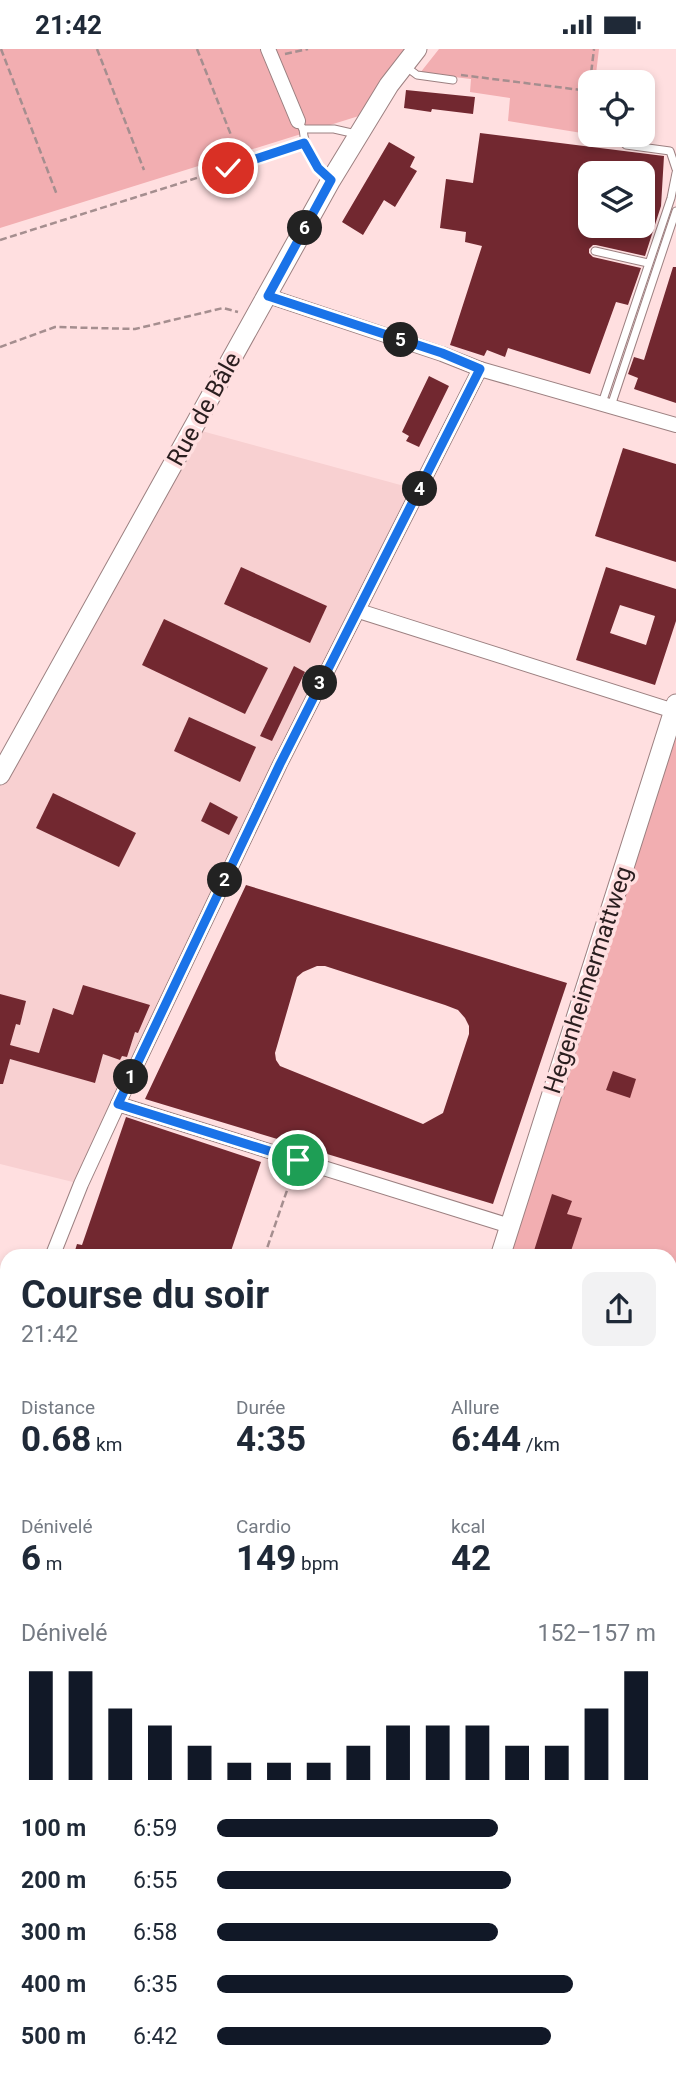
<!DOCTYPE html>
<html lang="fr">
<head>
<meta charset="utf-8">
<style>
  :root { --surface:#fff; --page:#f2f2f3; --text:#1f2937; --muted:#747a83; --accent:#111827 }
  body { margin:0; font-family:Roboto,sans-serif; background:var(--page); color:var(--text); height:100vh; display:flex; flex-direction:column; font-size:26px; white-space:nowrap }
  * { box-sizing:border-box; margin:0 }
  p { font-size:23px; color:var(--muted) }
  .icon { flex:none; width:38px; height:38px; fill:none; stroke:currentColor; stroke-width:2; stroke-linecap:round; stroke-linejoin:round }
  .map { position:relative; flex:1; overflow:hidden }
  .sheet { position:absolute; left:0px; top:1200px; width:677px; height:831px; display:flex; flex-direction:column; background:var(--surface); border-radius:21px 21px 0 0; box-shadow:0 4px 10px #0003 }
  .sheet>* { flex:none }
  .controls { position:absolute; left:578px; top:21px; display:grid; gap:14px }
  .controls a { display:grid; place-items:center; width:77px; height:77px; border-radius:14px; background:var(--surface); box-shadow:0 4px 10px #0003; font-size:35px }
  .pin { position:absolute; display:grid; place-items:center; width:60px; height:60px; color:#fff; margin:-30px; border:4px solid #fff; border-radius:50%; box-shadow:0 2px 7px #0007 }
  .km { position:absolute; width:35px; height:35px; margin:-18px; border-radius:50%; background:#222; color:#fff; font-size:19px; line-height:35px; text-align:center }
  .round { display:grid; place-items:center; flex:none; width:74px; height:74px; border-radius:14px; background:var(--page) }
  .overview { display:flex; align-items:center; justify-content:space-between; height:119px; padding:0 21px }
  h1 { font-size:38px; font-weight:700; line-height:52px }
  .figures { display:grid; grid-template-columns:repeat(3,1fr); gap:10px; height:119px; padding:7px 21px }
  .figures div { display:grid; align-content:center }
  .figures b { font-size:35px; font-weight:700 }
  .figures small { font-size:19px; font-weight:400 }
  .figures p { font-size:19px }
  .chart { height:196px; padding:14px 21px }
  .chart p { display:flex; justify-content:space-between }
  .chart svg { width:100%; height:126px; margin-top:7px; stroke:var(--accent); stroke-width:6 }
  ul { padding:0 21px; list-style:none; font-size:23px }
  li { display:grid; grid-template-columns:112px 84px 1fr; align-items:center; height:52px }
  li i { height:18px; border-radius:9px; background:var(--accent) }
  .status { display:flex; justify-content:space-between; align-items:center; height:49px; padding:0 35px; background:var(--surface); direction:ltr }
  .status svg { height:19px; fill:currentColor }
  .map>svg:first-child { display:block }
  .built { fill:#f8d0d1 }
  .green { fill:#f2aeb1 }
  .forest { fill:#e99297 }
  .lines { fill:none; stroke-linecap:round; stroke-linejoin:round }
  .stream { stroke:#a5666a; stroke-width:4.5 }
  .building { fill:#722830; fill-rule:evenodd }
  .lane-casing { stroke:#9c8081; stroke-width:9 }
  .street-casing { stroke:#9c8081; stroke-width:16 }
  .secondary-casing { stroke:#9c8081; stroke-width:21 }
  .path { stroke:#a58e8f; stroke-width:2.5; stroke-dasharray:7 3.5; stroke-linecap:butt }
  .lane { stroke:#fff; stroke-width:7 }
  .street { stroke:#fff; stroke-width:14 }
  .secondary { stroke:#fff; stroke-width:19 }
  .route-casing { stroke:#fff; stroke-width:14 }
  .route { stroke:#1a73e8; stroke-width:9 }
  .labels { text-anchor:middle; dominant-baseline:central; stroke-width:7; stroke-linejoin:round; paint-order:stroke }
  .street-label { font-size:24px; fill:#2a1e1f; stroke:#ffdfe0 }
</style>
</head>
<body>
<div class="status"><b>21:42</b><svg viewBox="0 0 49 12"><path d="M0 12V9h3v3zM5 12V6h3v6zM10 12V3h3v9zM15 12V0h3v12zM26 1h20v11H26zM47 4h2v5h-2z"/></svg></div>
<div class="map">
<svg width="676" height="2031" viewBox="0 0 676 2031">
  <rect width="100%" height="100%" fill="#ffdfe0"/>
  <g class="built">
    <polygon points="187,378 419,441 81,1135 0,1115 0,709"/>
    <polygon points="0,1618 7,1620 7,2025 242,2025 240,2031 0,2031"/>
  </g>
  <g class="green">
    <polygon points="0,0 409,0 362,66 0,179"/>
    <polygon points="439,0 599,0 595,33 590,33 588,85 508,72 510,49 470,43 471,30 420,24"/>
    <polygon points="676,655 676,1656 670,1665 670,1208 500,1208"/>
    <polygon points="242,2025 524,2025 523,2031 240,2031"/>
  </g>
  <g class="forest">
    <polygon points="676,1656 676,1780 670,1790 670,1665"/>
    <polygon points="670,1924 676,1926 676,2015 670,2021"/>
    <polygon points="524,2025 584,2025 592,2031 523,2031"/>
  </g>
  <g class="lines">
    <g class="stream">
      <polyline points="670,1730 676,1721"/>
      <polyline points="558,2031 560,2025"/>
    </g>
  </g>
  <g class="building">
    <polygon points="406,41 475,48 473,65 432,60 431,63 404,59"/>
    <path d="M480 84 664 107 661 157 645 207 596 196H593L589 200V204L593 208 641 219 628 256 616 253 590 325 508 299 505 308 487 301 484 307 450 296 482 197 465 193 466 183 440 179 446 130 473 134ZM590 124H642V177H590Z"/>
    <polygon points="389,93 415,108 410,118 417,122 395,158 384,151 363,186 342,173"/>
    <polygon points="673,218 676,218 676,354 634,340 638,329 628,325 634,308 644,311"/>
    <polygon points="429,327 449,337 419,398 406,392 409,387 402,383"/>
    <polygon points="623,399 676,415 676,513 595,487"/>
    <polygon points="241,518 327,557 310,594 224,555"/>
    <path d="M606 518 676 540V572L655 636 576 611ZM620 556 655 567 646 596 610 584Z"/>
    <polygon points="164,570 268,619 245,665 142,616"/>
    <polygon points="294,617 305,623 272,692 260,687"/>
    <polygon points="189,668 256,698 240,733 174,702"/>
    <polygon points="53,744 136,784 119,818 36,779"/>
    <polygon points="210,753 238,768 229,786 201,772"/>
    <path d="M246 836 567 934 493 1155 145 1050ZM317 917H325L445 956 458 961 465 969 469 977V985L443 1064 423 1075 280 1017 276 1011 275 1004 297 928 303 923Z"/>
    <polygon points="83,936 150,956 138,984 135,983 127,1008 122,1007 120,1011 103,1005 95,1034 10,1010 3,1035 0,1035 0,945 26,952 20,976 16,975 10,996 39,1004 53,959 73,966"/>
    <polygon points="613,1022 636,1030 630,1049 606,1041"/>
    <polygon points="126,1068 261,1113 229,1208 73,1208 77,1195 82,1196"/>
    <polygon points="552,1145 572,1152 567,1165 582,1169 569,1208 532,1208"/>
  </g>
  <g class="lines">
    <g class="lane-casing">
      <g id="lane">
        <polyline points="405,17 417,26 453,31"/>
        <polyline points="298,72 303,80 334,80 356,85"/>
        <path d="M303 80C305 101 315 116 330 130"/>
        <polyline points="620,86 619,89 626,96 670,102 676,120"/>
        <polyline points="595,202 648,214"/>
        <polyline points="602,354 671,149 676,124"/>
        <polyline points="611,357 676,162"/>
        <polyline points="0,1350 7,1329"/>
        <polyline points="0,1719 7,1702"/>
        <polyline points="0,1816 7,1818"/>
      </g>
    </g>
    <g class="street-casing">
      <g id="street">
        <polyline points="268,0 298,72"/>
        <polyline points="268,247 442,305 480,320 676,376"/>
        <polyline points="359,562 674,662"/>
        <polyline points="118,1055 510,1177"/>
        <polyline points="52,1208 81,1135 118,1055 280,715 480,320"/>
      </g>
    </g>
    <g class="secondary-casing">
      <g id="secondary">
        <polyline points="0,726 331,131 389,36 417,0"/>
        <polyline points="500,1208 676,655"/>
        <polyline points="240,2031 242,2025"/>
      </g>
    </g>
    <g class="path">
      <polyline points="1,0 57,146"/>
      <polyline points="97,0 144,121"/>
      <polyline points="197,0 231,86"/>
      <polyline points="285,5 308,0"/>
      <polyline points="461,26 589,42 590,38"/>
      <polyline points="590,33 594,0"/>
      <polyline points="0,191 295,98"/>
      <polyline points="0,298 55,278 135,280 223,259 238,263"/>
      <polyline points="264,1208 293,1124"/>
      <polyline points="670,1715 676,1706"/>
      <polyline points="670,1742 676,1733"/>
      <polyline points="670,1834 676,1836"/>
      <polyline points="670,1983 676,1985"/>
      <polyline points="550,2031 551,2025"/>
      <polyline points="567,2031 568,2025"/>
    </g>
    <use href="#lane" class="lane"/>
    <use href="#street" class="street"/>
    <use href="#secondary" class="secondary"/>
  </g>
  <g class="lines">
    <g class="route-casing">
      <polyline id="route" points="228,119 304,94 318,119 331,131 268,247 442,304 480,320 280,715 118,1055 298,1111"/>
    </g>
    <use href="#route" class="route"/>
  </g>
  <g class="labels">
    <g class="street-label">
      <text transform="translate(204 360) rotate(-61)">Rue de Bâle</text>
      <text transform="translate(588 931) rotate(-72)">Hegenheimermattweg</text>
    </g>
  </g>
</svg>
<div class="controls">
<a><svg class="icon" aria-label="locate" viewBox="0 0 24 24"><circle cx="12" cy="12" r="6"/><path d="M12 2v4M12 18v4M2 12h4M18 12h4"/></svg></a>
<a><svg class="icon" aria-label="layers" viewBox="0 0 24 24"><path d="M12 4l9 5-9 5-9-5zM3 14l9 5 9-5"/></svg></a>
</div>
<div class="pin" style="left:298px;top:1111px;background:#1e9e55"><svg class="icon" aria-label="arrive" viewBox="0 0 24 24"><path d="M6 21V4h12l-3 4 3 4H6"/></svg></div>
<div class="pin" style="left:228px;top:119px;background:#d93025"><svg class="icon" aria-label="check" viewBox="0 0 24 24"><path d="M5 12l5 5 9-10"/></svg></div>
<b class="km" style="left:131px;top:1028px">1</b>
<b class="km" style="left:225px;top:831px">2</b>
<b class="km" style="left:320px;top:634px">3</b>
<b class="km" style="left:420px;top:440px">4</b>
<b class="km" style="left:401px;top:291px">5</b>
<b class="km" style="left:305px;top:179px">6</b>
<section class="sheet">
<div class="overview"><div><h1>Course du soir</h1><p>21:42</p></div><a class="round"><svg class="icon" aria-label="share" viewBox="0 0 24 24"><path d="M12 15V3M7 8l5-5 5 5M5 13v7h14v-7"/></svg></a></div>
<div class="figures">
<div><p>Distance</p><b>0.68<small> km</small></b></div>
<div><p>Durée</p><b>4:35</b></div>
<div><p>Allure</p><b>6:44<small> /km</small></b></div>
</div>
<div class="figures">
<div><p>Dénivelé</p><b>6<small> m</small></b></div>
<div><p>Cardio</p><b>149<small> bpm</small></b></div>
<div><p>kcal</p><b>42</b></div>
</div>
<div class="chart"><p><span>Dénivelé</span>152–157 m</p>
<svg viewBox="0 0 160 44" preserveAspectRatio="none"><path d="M5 44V6M15 44V6M25 44V19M35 44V25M45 44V32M55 44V38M65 44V38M75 44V38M85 44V32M95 44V25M105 44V25M115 44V25M125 44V32M135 44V32M145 44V19M155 44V6"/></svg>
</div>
<ul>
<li><b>100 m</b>6:59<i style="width:64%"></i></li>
<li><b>200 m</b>6:55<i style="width:67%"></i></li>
<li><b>300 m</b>6:58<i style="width:64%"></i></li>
<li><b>400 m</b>6:35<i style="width:81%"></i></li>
<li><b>500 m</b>6:42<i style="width:76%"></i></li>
</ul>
</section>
</div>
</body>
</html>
